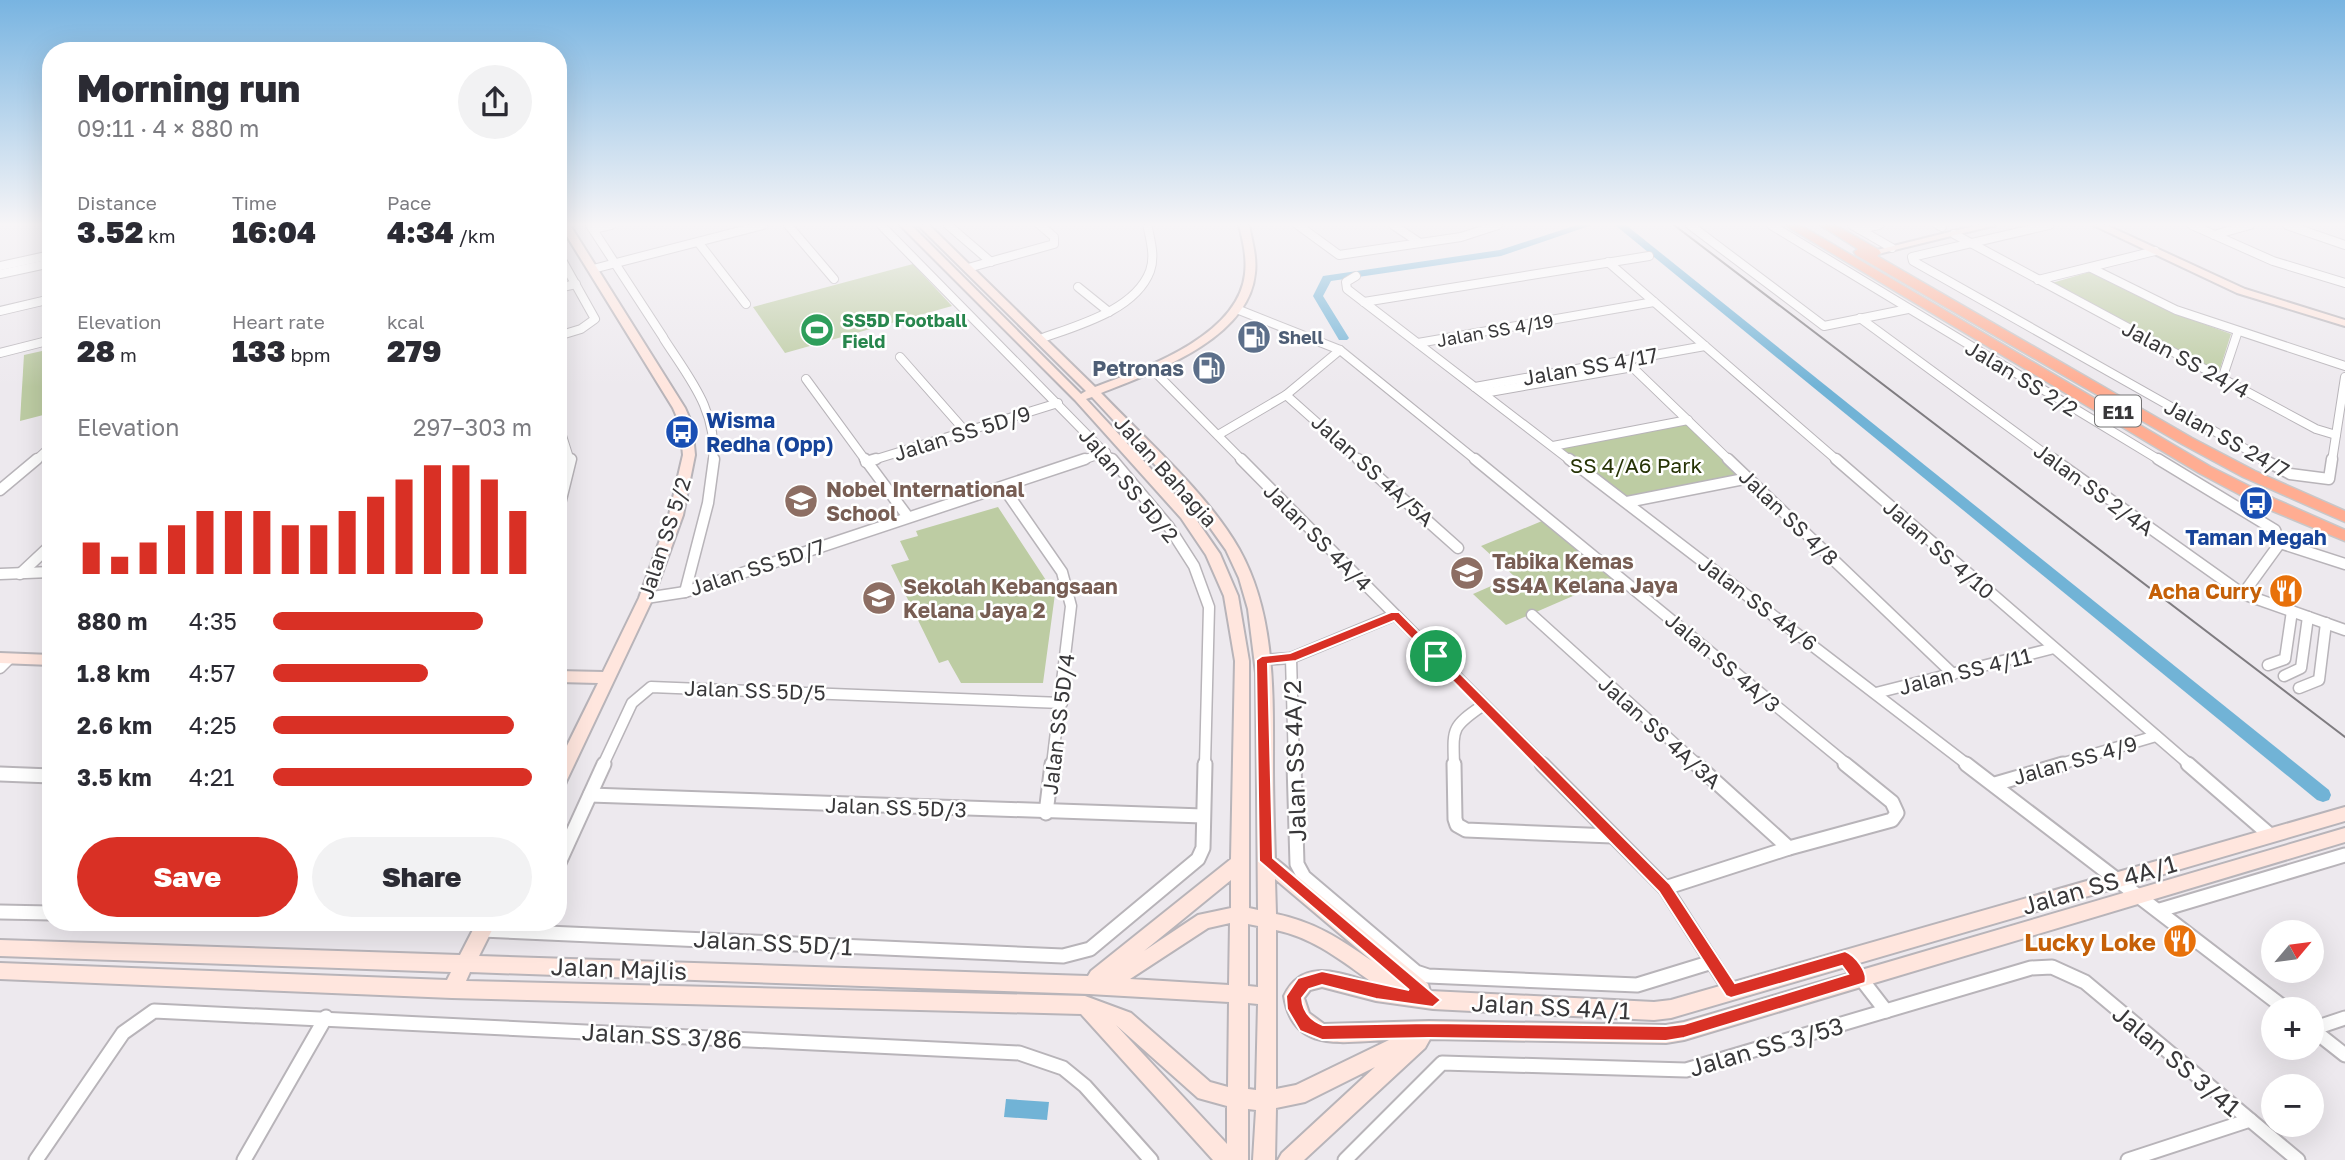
<!DOCTYPE html>
<html lang="en">
<head>
<meta charset="utf-8">
<style>
  :root { --surface:#fff; --page:#f2f2f3; --text:#2b2b33; --muted:#7c7c81; --accent:#d93025 }
  body { margin:0; font-family:"Golos Text",sans-serif; background:var(--page); color:var(--text); height:100vh; display:flex; flex-direction:column; font-size:26px; white-space:nowrap }
  * { box-sizing:border-box; margin:0 }
  p { font-size:23px; color:var(--muted) }
  .icon { flex:none; width:38px; height:38px; fill:none; stroke:currentColor; stroke-width:2; stroke-linecap:round; stroke-linejoin:round }
  .map { position:relative; flex:1; overflow:hidden }
  .panel { position:absolute; left:42px; top:42px; width:525px; height:889px; display:flex; flex-direction:column; background:var(--surface); border-radius:28px; box-shadow:0 7px 28px #0002 }
  .panel>* { flex:none }
  .needle { width:46px; rotate:61deg }
  .buttons { position:absolute; left:2261px; top:920px; display:grid; gap:14px }
  .buttons a { display:grid; place-items:center; width:63px; height:63px; border-radius:50%; background:var(--surface); box-shadow:0 7px 28px #0002; font-size:35px }
  .pin { position:absolute; display:grid; place-items:center; width:60px; height:60px; color:#fff; margin:-30px; border:4px solid #fff; border-radius:50%; box-shadow:0 2px 7px #0007 }
  .round { display:grid; place-items:center; flex:none; width:74px; height:74px; border-radius:37px; background:var(--page) }
  .head { display:flex; align-items:center; justify-content:space-between; height:119px; padding:0 35px }
  h1 { font-size:38px; font-weight:800; line-height:52px }
  .stats { display:grid; grid-template-columns:repeat(3,1fr); gap:10px; height:119px; padding:7px 35px }
  .stats div { display:grid; align-content:center }
  .stats b { font-size:30px; font-weight:800 }
  .stats small { font-size:19px; font-weight:400 }
  .stats p { font-size:19px }
  .chart { height:196px; padding:14px 35px }
  .chart p { display:flex; justify-content:space-between }
  .chart svg { width:100%; height:126px; margin-top:7px; stroke:var(--accent); stroke-width:6 }
  .cta { display:flex; gap:14px; margin-top:auto; padding:14px 35px }
  .cta a { flex:1; height:80px; border-radius:42px; background:var(--accent); color:#fff; font-size:28px; font-weight:800; line-height:80px; text-align:center }
  .cta a+a { background:var(--page); color:var(--text) }
  ul { padding:0 35px; list-style:none; font-size:23px }
  li { display:grid; grid-template-columns:112px 84px 1fr; align-items:center; height:52px }
  li i { height:18px; border-radius:9px; background:var(--accent) }
  .map>svg:first-child { display:block }
  .green { fill:#bdcca3 }
  .water { fill:#71b3d6 }
  .lines { fill:none; stroke-linecap:round; stroke-linejoin:round }
  .canal { fill:#71b3d6; fill-rule:evenodd }
  .street-far2-casing { stroke:#b8b4b9; stroke-width:10 }
  .street-far1-casing { stroke:#b8b4b9; stroke-width:13 }
  .street-casing { stroke:#b8b4b9; stroke-width:17 }
  .secondary-casing { stroke:#b8b4b9; stroke-width:4 }
  .highway-casing { stroke:#c8c7c8; stroke-width:3 }
  .street-far2 { stroke:#fff; stroke-width:8 }
  .street-far1 { stroke:#fff; stroke-width:10 }
  .street { stroke:#fff; stroke-width:13 }
  .secondary { fill:#ffe6de; fill-rule:evenodd }
  .highway { fill:#ffad92; fill-rule:evenodd }
  .tram { stroke:#7f7c80; stroke-width:2 }
  .route { fill:#d93025; stroke:#fff; stroke-width:2; fill-rule:evenodd }
  .labels { text-anchor:middle; dominant-baseline:central; stroke-width:5; stroke-linejoin:round; paint-order:stroke }
  .far-leisure-label { font-size:18px; font-weight:bold; fill:#27864d; stroke:#fff; text-anchor:start }
  .far-street-label { font-size:18px; fill:#39383a; stroke:#fff }
  .far-service-label { font-size:18px; font-weight:bold; fill:#4e5e75; stroke:#fff; text-anchor:start }
  .shield { fill:#fff; stroke:#747475; stroke-width:2 }
  .shield-label { font-size:19px; font-weight:bold; fill:#39383a }
  .street-label { font-size:21px; fill:#39383a; stroke:#fff }
  .service-label { font-size:21px; font-weight:bold; fill:#4e5e75; stroke:#fff; text-anchor:end }
  .transit-label { font-size:21px; font-weight:bold; fill:#164399; stroke:#fff; text-anchor:start }
  .park-label { font-size:21px; fill:#263305; stroke:#fff }
  .education-label { font-size:21px; font-weight:bold; fill:#785e54; stroke:#fff; text-anchor:start }
  .food-label { font-size:21px; font-weight:bold; fill:#c56008; stroke:#fff; text-anchor:end }
  .near-street-label { font-size:24px; fill:#39383a; stroke:#fff }
  .near-food-label { font-size:24px; font-weight:bold; fill:#c56008; stroke:#fff; text-anchor:end }
</style>
</head>
<body>
<div class="map">
<svg width="2345" height="1160" viewBox="0 0 2345 1160">
  <rect width="100%" height="100%" fill="#ede9ee"/>
  <g class="green">
    <polygon points="913,264 952,306 785,353 753,307"/>
    <polygon points="2093,271 2174,313 2231,334 2219,372 2052,283"/>
    <polygon points="51,349 51,413 20,421 24,355"/>
    <polygon points="1685,422 1742,475 1628,498 1560,448"/>
    <polygon points="998,507 1055,594 1043,683 961,683 948,660 939,663 891,565 909,560 900,541 918,536 916,531"/>
    <polygon points="1542,521 1612,579 1506,625 1473,594 1514,576 1481,546"/>
  </g>
  <polygon class="water" points="1006,1099 1049,1102 1047,1120 1004,1117"/>
  <g class="lines">
    <g class="canal">
      <polygon points="1577,225 1592,225 1501,256 1331,281 1323,296 1349,338 1347,340 1339,340 1313,296 1323,276 1500,250"/>
      <polygon points="1615,225 1626,225 2329,790 2331,795 2329,800 2323,802 2317,800"/>
    </g>
    <g class="street-far2-casing">
      <g id="street-far2">
        <polyline points="590,225 663,337"/>
        <polyline points="788,225 834,279"/>
        <polyline points="881,225 1113,461"/>
        <polyline points="948,225 991,262"/>
        <polyline points="1298,225 1339,255 1461,237 1498,225"/>
        <polyline points="1393,225 1420,243"/>
        <polyline points="1690,225 1824,326 1908,309"/>
        <polyline points="1771,225 2161,461"/>
        <polyline points="1852,225 1892,248"/>
        <polyline points="1938,225 1942,227"/>
        <polyline points="2049,225 1912,257 1913,261 2267,461"/>
        <polyline points="2192,225 2273,261 2345,283"/>
        <polyline points="2287,225 2345,245"/>
        <polyline points="593,229 611,225"/>
        <polyline points="1859,229 1879,225"/>
        <polyline points="1954,234 2316,429 2336,435"/>
        <polyline points="2214,235 2250,225"/>
        <polyline points="698,242 746,304"/>
        <polyline points="558,253 595,319 581,329 558,336"/>
        <polyline points="1608,262 1838,461"/>
        <polyline points="0,266 51,255"/>
        <polyline points="968,268 1054,244 1054,237 1040,225"/>
        <polyline points="2091,268 2176,310 2345,366"/>
        <polyline points="593,269 763,225"/>
        <polyline points="0,274 51,263"/>
        <polyline points="1356,276 1346,282 1347,289 1571,461"/>
        <polyline points="2038,280 2155,251"/>
        <polyline points="1078,287 1109,312"/>
        <polyline points="558,288 576,284"/>
        <polyline points="1364,302 1649,256"/>
        <polyline points="1239,310 1340,350 1477,461"/>
        <polyline points="0,311 51,299"/>
        <polyline points="1860,318 2055,461"/>
        <path d="M664 339C689 378 718 411 713 461"/>
        <path d="M1040 339C1075 326 1135 311 1150 271 1155 257 1151 243 1148 228"/>
        <polyline points="1418,343 1654,302"/>
        <polyline points="0,353 51,340"/>
        <polyline points="900,357 966,432"/>
        <polyline points="1625,360 1730,461"/>
        <polyline points="1151,368 1243,461"/>
        <polyline points="806,379 866,461"/>
        <polyline points="2222,379 2238,331"/>
        <polyline points="1475,387 1705,346"/>
        <polyline points="1484,393 1633,367"/>
        <polyline points="1286,395 1360,461"/>
        <polyline points="558,423 570,461"/>
        <polyline points="1218,435 1286,395 1340,350"/>
        <polyline points="1553,446 1688,420"/>
        <polyline points="35,461 46,451"/>
        <polyline points="870,461 1058,403"/>
        <polyline points="1080,461 1106,452"/>
        <polyline points="2332,461 2345,377"/>
      </g>
    </g>
    <g class="street-far1-casing">
      <g id="street-far1">
        <polyline points="865,459 908,517"/>
        <polyline points="1112,459 1169,527 1194,566 1209,607 1205,765"/>
        <polyline points="1241,459 1544,765"/>
        <polyline points="1358,459 1458,548"/>
        <polyline points="1475,459 1848,765"/>
        <polyline points="1569,459 1968,765"/>
        <polyline points="1728,459 1953,674"/>
        <polyline points="1836,459 2190,765"/>
        <polyline points="2053,459 2243,594 2345,630"/>
        <polyline points="2158,459 2275,530 2280,543 2345,564"/>
        <polyline points="2263,459 2290,474 2329,479 2332,459"/>
        <polyline points="866,462 876,459"/>
        <polyline points="1003,487 1062,572 1071,606 1052,765"/>
        <polyline points="0,490 37,459"/>
        <polyline points="1627,502 1749,478"/>
        <polyline points="558,512 571,459"/>
        <polyline points="0,574 51,572"/>
        <polyline points="20,574 51,545"/>
        <polyline points="685,592 708,503 714,459"/>
        <polyline points="2243,594 2280,543"/>
        <polyline points="646,598 685,592 1085,459"/>
        <polyline points="1532,615 1698,765"/>
        <polyline points="1291,658 1294,765"/>
        <polyline points="1262,660 1291,658 1395,615"/>
        <polyline points="2268,665 2285,659 2292,611"/>
        <polyline points="0,668 9,659"/>
        <polyline points="2284,676 2301,668 2308,617"/>
        <polyline points="2299,688 2319,680 2326,623"/>
        <polyline points="1876,693 2054,648"/>
        <polyline points="603,765 632,703 651,687 1062,703"/>
        <path d="M1454 765C1453 729 1451 727 1482 706"/>
        <polyline points="2057,765 2156,736"/>
      </g>
    </g>
    <g class="street-casing">
      <g id="street">
        <polyline points="1294,764 1297,864 1304,877 1416,972 1428,976 1637,985 1712,962"/>
        <polyline points="1454,764 1455,819 1457,825 1466,830 1612,836"/>
        <polyline points="1542,764 1665,888 1731,991"/>
        <polyline points="1696,764 1789,848"/>
        <polyline points="1966,764 2287,1010"/>
        <polyline points="2188,764 2270,835"/>
        <polyline points="0,774 51,776"/>
        <polyline points="1995,784 2063,764"/>
        <polyline points="590,795 1203,816"/>
        <polyline points="1046,813 1052,764"/>
        <polyline points="558,865 604,764"/>
        <polyline points="1665,888 1789,848 1892,820 1897,813 1892,802 1845,764"/>
        <polyline points="2160,910 2345,855"/>
        <polyline points="0,912 51,913"/>
        <polyline points="482,930 1063,956 1090,949 1198,859 1203,848 1205,764"/>
        <polyline points="1845,958 1886,1011"/>
        <polyline points="2312,1029 2345,1055"/>
        <polyline points="2312,1029 2345,1018"/>
        <polyline points="36,1160 123,1033 154,1011 1019,1053 1063,1068 1085,1086 1151,1160"/>
        <polyline points="244,1160 326,1017"/>
        <polyline points="1345,1160 1442,1063 1686,1070 2031,968 2052,967 2085,982 2298,1160"/>
        <polyline points="2128,1160 2250,1120"/>
      </g>
    </g>
    <g class="secondary-casing">
      <g id="secondary">
        <polygon points="560,225 570,225 685,408 692,424 695,455 683,515 653,598 566,782 564,787 558,788 558,764 598,683 558,682 558,671 603,672 639,598 669,515 683,455 680,424 673,408"/>
        <path d="M900 225H911L1081 394 1086 391 918 225H929L1095 387C1146 368 1238 336 1245 274 1247 257 1243 241 1239 225H1249C1252 241 1257 257 1255 273 1249 339 1154 372 1101 393 1145 439 1208 494 1239 549 1276 615 1273 694 1273 767 1273 798 1274 828 1275 858L1428 984 1430 991 1654 1002 1671 1000 2345 807V821L1671 1018 1654 1020 1433 1009 1376 1001 1322 987 1310 990 1304 998 1309 1013 1324 1024 1429 1021 1666 1025 1684 1022 2345 828V842L1684 1040 1666 1043 1430 1039 1425 1048 1304 1160H1278L1282 1153 1375 1067 1305 1102 1276 1108 1275 1160H1253L1256 1110 1248 1109V1160H1213L1081 1014 452 998 0 979V963L447 980 451 972 0 956V940L460 955 477 922H496L479 956 1088 976 1091 971 1231 859 1235 661 1224 596 1206 555 1181 518 1075 400ZM1092 397 1199 512 1226 550 1239 578 1248 609 1256 673 1258 910 1249 908V661L1238 596 1220 554 1191 512 1086 399ZM1275 879 1372 961C1340 939 1315 922 1276 914ZM1231 880V908L1198 915 1144 951ZM1230 923 1229 985 1130 979 1208 928ZM1248 924 1258 926V987L1248 986ZM1276 930C1314 938 1342 961 1373 983 1341 974 1303 956 1284 996 1293 1055 1345 1041 1389 1040L1296 1085 1276 1089ZM470 972 1089 994 1229 1002 1228 1087 1210 1082 1131 1013 1085 996 466 981ZM1248 1003 1258 1004 1256 1090 1248 1089ZM1116 1025 1198 1098 1227 1106V1144Z"/>
        <polygon points="1978,225 1996,225 1874,255 1869,252"/>
        <polygon points="2093,225 2106,225 2245,289 2345,320 2345,326 2237,293"/>
        <polygon points="0,653 51,655 51,665 0,663"/>
      </g>
    </g>
    <g class="highway-casing">
      <g id="highway">
        <polygon points="1785,225 1800,225 2211,467 2275,499 2345,530 2345,541 2263,507 2199,473"/>
        <polygon points="1820,225 1835,225 1879,250 1881,253 1877,256 2192,438 2255,471 2345,511 2345,522 2243,477 2182,444 1856,255 1854,252 1858,249"/>
      </g>
    </g>
    <use href="#street-far2" class="street-far2"/>
    <use href="#street-far1" class="street-far1"/>
    <use href="#street" class="street"/>
    <use href="#secondary" class="secondary"/>
    <use href="#highway" class="highway"/>
    <polyline class="tram" points="1674,225 2345,737"/>
  </g>
  <linearGradient id="sky" x2="0" y2="1"><stop stop-color="#78b4e1"/><stop offset="0.58" stop-color="#f7f5f7"/><stop offset="1" stop-color="#f7f5f7" stop-opacity="0"/></linearGradient>
  <rect width="2345" height="387" fill="url(#sky)"/>
  <path class="route" d="M1391 612H1399L1670 884 1735 983 1845 951C1855 955 1869 972 1865 983L1684 1038 1666 1041 1429 1038 1322 1040 1300 1031 1287 1009 1286 996 1298 978 1322 971 1409 990 1259 861 1256 660 1262 656 1290 653ZM1394 621 1659 892 1726 996 1731 998 1842 966 1848 974 1684 1024 1666 1026 1429 1023 1323 1025C1310 1020 1303 1012 1302 998L1309 989 1322 985 1376 999 1433 1007 1441 1000 1273 858 1268 664 1296 661Z"/>
  <defs>
    <g id="stadium-disc" transform="scale(1.75)"><circle r="9.5" fill="#2e9e5b" stroke="#fff"/><path d="M0-5a6.5 5 0 1 0 0 10a6.5 5 0 1 0 0-10ZM-3.5-1.8h7v3.6h-7Z" fill="#fff"/></g>
    <g id="fuel-disc" transform="scale(1.75)"><circle r="9.5" fill="#5c6f8a" stroke="#fff"/><path d="M-5.5-6h7V0h2V4h1.3V-2.5L3-4.5l.8-.8L6-3V5H2.5V1h-1V6h-7ZM-4.2-4.7v3.2H.2V-4.7Z" fill="#fff"/></g>
    <g id="bus-disc" transform="scale(1.75)"><circle r="9.5" fill="#1a4fb4" stroke="#fff"/><path d="M-5-6H5V4H4V6H2V4H-2V6H-4V4H-5ZM-3.5-4V0h7V-4ZM-3.5 1.2v1.5H-2V1.2ZM2 1.2v1.5H3.5V1.2Z" fill="#fff"/></g>
    <g id="school-disc" transform="scale(1.75)"><circle r="9.5" fill="#8d6e63" stroke="#fff"/><path d="M0-5L7-2L0 1L-7-2ZM-4 1L0 2.5L4 1V4Q0 6-4 4Z" fill="#fff"/></g>
    <g id="restaurant-disc" transform="scale(1.75)"><circle r="9.5" fill="#e8710a" stroke="#fff"/><path d="M-5-6h1v4h1v-4h1v4h1v-4h1v5L-1.5 .5V6h-2V.5L-5-1ZM5-6V6H3V1.5H1.5Q1.5-4 5-6Z" fill="#fff"/></g>
  </defs>
  <g fill-rule="evenodd">
    <use href="#stadium-disc" x="817" y="330"/>
    <use href="#fuel-disc" x="1254" y="337"/>
    <use href="#fuel-disc" x="1209" y="368"/>
    <use href="#bus-disc" x="682" y="432"/>
    <use href="#school-disc" x="801" y="501"/>
    <use href="#bus-disc" x="2256" y="503"/>
    <use href="#school-disc" x="1467" y="573"/>
    <use href="#restaurant-disc" x="2286" y="591"/>
    <use href="#school-disc" x="879" y="598"/>
    <use href="#restaurant-disc" x="2180" y="941"/>
  </g>
  <g class="labels">
    <g class="far-leisure-label">
      <text x="842" y="320">SS5D Football<tspan x="842" dy="21">Field</tspan></text>
    </g>
    <g class="far-street-label">
      <text transform="translate(1495 330) rotate(-10)">Jalan SS 4/19</text>
    </g>
    <g class="far-service-label">
      <text x="1278" y="337">Shell</text>
    </g>
    <rect class="shield" x="2095" y="395.5" width="46" height="31" rx="5"/>
    <g class="shield-label">
      <text x="2118" y="411">E11</text>
    </g>
    <g class="street-label">
      <text transform="translate(2186 359) rotate(28)">Jalan SS 24/4</text>
      <text transform="translate(1590 366) rotate(-10)">Jalan SS 4/17</text>
      <text transform="translate(2022 378) rotate(31)">Jalan SS 2/2</text>
      <text transform="translate(962 433) rotate(-17)">Jalan SS 5D/9</text>
      <text transform="translate(2227 438) rotate(29)">Jalan SS 24/7</text>
      <text transform="translate(1373 470) rotate(42)">Jalan SS 4A/5A</text>
      <text transform="translate(1166 471) rotate(48)">Jalan Bahagia</text>
      <text transform="translate(1129 485) rotate(50)">Jalan SS 5D/2</text>
      <text transform="translate(2094 489) rotate(36)">Jalan SS 2/4A</text>
      <text transform="translate(1789 517) rotate(44)">Jalan SS 4/8</text>
      <text transform="translate(1318 537) rotate(45)">Jalan SS 4A/4</text>
      <text transform="translate(664 538) rotate(-72)">Jalan SS 5/2</text>
      <text transform="translate(1939 549) rotate(41)">Jalan SS 4/10</text>
      <text transform="translate(757 567) rotate(-18)">Jalan SS 5D/7</text>
      <text transform="translate(1758 603) rotate(37)">Jalan SS 4A/6</text>
      <text transform="translate(1723 662) rotate(40)">Jalan SS 4A/3</text>
      <text transform="translate(1965 671) rotate(-14)">Jalan SS 4/11</text>
      <text transform="translate(755 690) rotate(2)">Jalan SS 5D/5</text>
      <text transform="translate(1058 724) rotate(-83)">Jalan SS 5D/4</text>
      <text transform="translate(1660 732) rotate(42)">Jalan SS 4A/3A</text>
      <text transform="translate(2075 760) rotate(-16)">Jalan SS 4/9</text>
      <text transform="translate(896 807) rotate(2)">Jalan SS 5D/3</text>
    </g>
    <g class="service-label">
      <text x="1184" y="368">Petronas</text>
    </g>
    <g class="transit-label">
      <text x="706" y="420">Wisma<tspan x="706" dy="24">Redha (Opp)</tspan></text>
      <text x="2256" y="537" text-anchor="middle">Taman Megah</text>
    </g>
    <g class="park-label">
      <text x="1636" y="465">SS 4/A6 Park</text>
    </g>
    <g class="education-label">
      <text x="826" y="489">Nobel International<tspan x="826" dy="24">School</tspan></text>
      <text x="1492" y="561">Tabika Kemas<tspan x="1492" dy="24">SS4A Kelana Jaya</tspan></text>
      <text x="903" y="586">Sekolah Kebangsaan<tspan x="903" dy="24">Kelana Jaya 2</tspan></text>
    </g>
    <g class="food-label">
      <text x="2262" y="591">Acha Curry</text>
    </g>
    <g class="near-street-label">
      <text transform="translate(1294 761) rotate(-92)">Jalan SS 4A/2</text>
      <text transform="translate(2099 884) rotate(-16)">Jalan SS 4A/1</text>
      <text transform="translate(773 942) rotate(3)">Jalan SS 5D/1</text>
      <text transform="translate(619 968) rotate(2)">Jalan Majlis</text>
      <text transform="translate(1551 1006) rotate(3)">Jalan SS 4A/1</text>
      <text transform="translate(662 1035) rotate(3)">Jalan SS 3/86</text>
      <text transform="translate(1766 1046) rotate(-16)">Jalan SS 3/53</text>
      <text transform="translate(2177 1060) rotate(40)">Jalan SS 3/41</text>
    </g>
    <g class="near-food-label">
      <text x="2156" y="941">Lucky Loke</text>
    </g>
  </g>
</svg>
<div class="buttons">
<a><svg class="needle" viewBox="-14 -14 28 28"><path d="M0-13l5 13h-10z" fill="#e53935"/><path d="M0 13l5-13h-10z" fill="#7c7c81"/></svg></a>
<a>+</a>
<a>−</a>
</div>
<div class="pin" style="left:1436px;top:656px;background:#1e9e55"><svg class="icon" aria-label="arrive" viewBox="0 0 24 24"><path d="M6 21V4h12l-3 4 3 4H6"/></svg></div>
<section class="panel">
<div class="head"><div><h1>Morning run</h1><p>09:11 · 4 × 880 m</p></div><a class="round"><svg class="icon" aria-label="share" viewBox="0 0 24 24"><path d="M12 15V3M7 8l5-5 5 5M5 13v7h14v-7"/></svg></a></div>
<div class="stats">
<div><p>Distance</p><b>3.52<small> km</small></b></div>
<div><p>Time</p><b>16:04</b></div>
<div><p>Pace</p><b>4:34<small> /km</small></b></div>
</div>
<div class="stats">
<div><p>Elevation</p><b>28<small> m</small></b></div>
<div><p>Heart rate</p><b>133<small> bpm</small></b></div>
<div><p>kcal</p><b>279</b></div>
</div>
<div class="chart"><p><span>Elevation</span>297–303 m</p>
<svg viewBox="0 0 160 44" preserveAspectRatio="none"><path d="M5 44V33M15 44V38M25 44V33M35 44V27M45 44V22M55 44V22M65 44V22M75 44V27M85 44V27M95 44V22M105 44V17M115 44V11M125 44V6M135 44V6M145 44V11M155 44V22"/></svg>
</div>
<ul>
<li><b>880 m</b>4:35<i style="width:81%"></i></li>
<li><b>1.8 km</b>4:57<i style="width:60%"></i></li>
<li><b>2.6 km</b>4:25<i style="width:93%"></i></li>
<li><b>3.5 km</b>4:21<i style="width:100%"></i></li>
</ul>
<div class="cta"><a>Save</a><a>Share</a></div>
</section>
</div>
</body>
</html>
